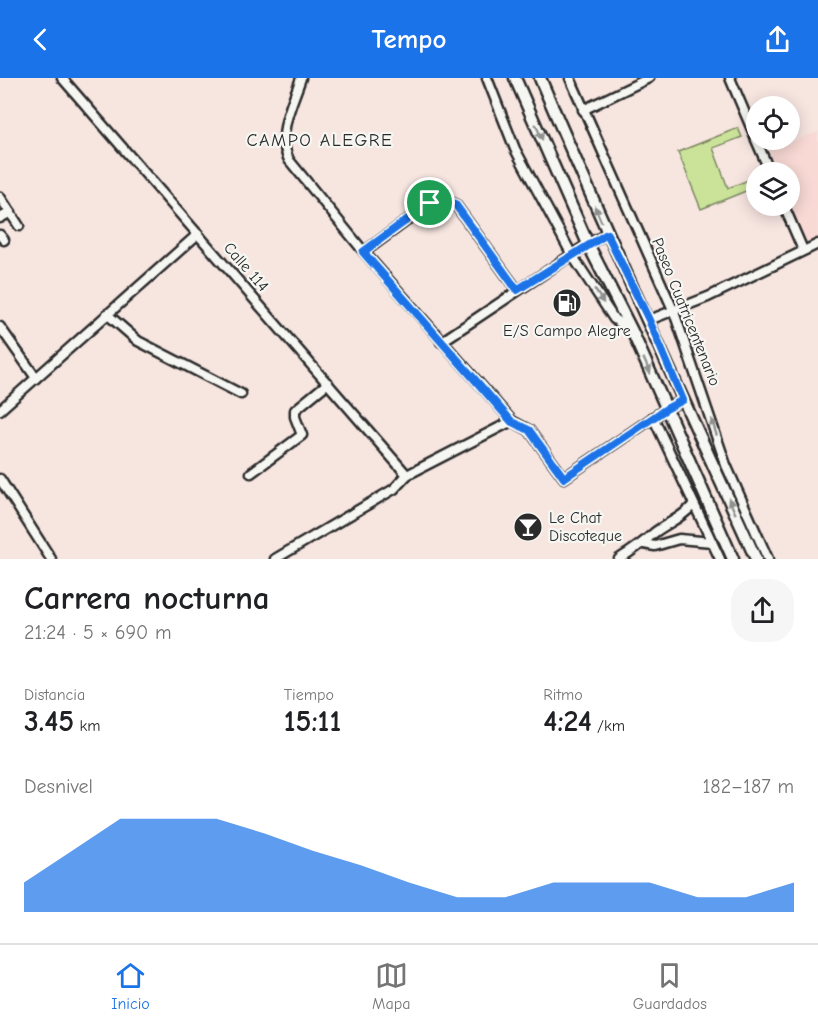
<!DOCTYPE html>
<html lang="es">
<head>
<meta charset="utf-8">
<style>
  :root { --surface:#fff; --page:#f6f6f6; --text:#202124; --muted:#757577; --line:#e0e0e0; --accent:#1a73e8 }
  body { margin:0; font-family:"Comic Neue",sans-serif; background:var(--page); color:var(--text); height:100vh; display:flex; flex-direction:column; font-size:22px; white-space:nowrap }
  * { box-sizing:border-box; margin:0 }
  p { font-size:20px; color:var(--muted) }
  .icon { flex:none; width:33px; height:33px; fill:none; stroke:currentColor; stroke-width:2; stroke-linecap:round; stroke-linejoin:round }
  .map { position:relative; height:481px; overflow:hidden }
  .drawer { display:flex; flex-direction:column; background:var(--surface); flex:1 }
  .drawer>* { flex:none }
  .buttons { position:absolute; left:746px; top:18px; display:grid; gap:12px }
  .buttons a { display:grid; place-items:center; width:54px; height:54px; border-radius:50%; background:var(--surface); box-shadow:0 3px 15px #0003; font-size:30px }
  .pin { position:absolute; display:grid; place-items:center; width:51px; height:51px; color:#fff; margin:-26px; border:3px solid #fff; border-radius:50%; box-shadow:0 2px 6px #0007 }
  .round { display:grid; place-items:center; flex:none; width:63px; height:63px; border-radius:24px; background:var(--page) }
  .headline { display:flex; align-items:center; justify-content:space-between; height:102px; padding:0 24px }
  h1 { font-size:33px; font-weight:800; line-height:45px }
  .figures { display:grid; grid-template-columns:repeat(3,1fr); gap:9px; height:102px; padding:6px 24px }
  .figures div { display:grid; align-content:center }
  .figures b { font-size:30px; font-weight:800 }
  .figures small { font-size:16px; font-weight:400 }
  .figures p { font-size:16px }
  .chart { height:168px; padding:12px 24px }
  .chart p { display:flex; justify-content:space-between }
  .chart svg { width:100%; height:108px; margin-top:6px; fill:var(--accent); opacity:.7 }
  header { display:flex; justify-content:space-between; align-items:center; height:78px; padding:0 24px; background:var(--accent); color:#fff; font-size:27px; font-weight:800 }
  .menu { display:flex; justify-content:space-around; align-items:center; height:84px; border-top:2px solid var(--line); background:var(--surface); font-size:16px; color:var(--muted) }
  .menu a { display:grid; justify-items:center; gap:3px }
  .menu .on { color:var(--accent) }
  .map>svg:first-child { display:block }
  .built { fill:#f8d9d4 }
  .green { fill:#cbe399; stroke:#7b8762; stroke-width:1.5 }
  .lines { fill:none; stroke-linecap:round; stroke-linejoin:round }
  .minor-casing { stroke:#2b2b2b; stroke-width:13 }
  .tertiary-casing { stroke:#2b2b2b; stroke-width:15 }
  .minor { stroke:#f6f6f2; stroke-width:8 }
  .tertiary { stroke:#f6f6f2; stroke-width:10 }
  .oneway { fill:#90908e }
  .route-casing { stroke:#fff; stroke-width:12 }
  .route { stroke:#1a73e8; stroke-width:8 }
  .labels { text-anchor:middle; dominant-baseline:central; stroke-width:4.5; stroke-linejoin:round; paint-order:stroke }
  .street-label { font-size:16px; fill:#2b2b2b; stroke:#f6f6f2 }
  .poi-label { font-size:16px; fill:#2b2b2b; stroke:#f6f6f2 }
  .neighbourhood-label { font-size:18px; letter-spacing:1.5px; fill:#2b2b2b; stroke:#f6f6f2 }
</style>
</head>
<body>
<header><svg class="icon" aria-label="back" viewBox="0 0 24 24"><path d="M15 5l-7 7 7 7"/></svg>Tempo<svg class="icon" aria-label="share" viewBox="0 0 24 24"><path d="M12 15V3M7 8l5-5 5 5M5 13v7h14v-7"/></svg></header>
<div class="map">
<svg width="818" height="481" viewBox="0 0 818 481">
  <rect width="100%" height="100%" fill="#f7e5e0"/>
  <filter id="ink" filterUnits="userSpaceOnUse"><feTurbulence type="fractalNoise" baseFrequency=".0167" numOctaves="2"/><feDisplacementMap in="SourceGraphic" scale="12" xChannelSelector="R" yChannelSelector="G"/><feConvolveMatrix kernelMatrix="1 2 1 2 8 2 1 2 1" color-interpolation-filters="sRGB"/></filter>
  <g filter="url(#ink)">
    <polygon class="built" points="818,54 818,168 806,173 789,127 789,94 777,94 769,72"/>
    <polygon class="green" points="738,50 742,59 713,70 728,110 756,99 756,109 701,131 678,74"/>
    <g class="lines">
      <g class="minor-casing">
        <g id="minor">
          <polyline points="62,0 407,397"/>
          <polyline points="487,0 515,71 572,177 614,241 632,253"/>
          <polyline points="570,0 674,234 726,387 768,481"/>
          <polyline points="730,0 756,61"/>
          <polyline points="583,32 649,0"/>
          <polyline points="756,62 770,94"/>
          <polyline points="0,119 19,148"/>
          <polyline points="784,128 803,172"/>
          <polyline points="0,140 11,134"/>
          <polyline points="0,157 4,162"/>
          <polyline points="364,174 431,125 444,122 455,126 517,212"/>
          <polyline points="107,236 138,263 241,316"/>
          <polyline points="649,242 708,219 818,166"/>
          <polyline points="0,249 36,300"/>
          <polyline points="441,264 588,166 607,156"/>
          <polyline points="0,332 198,156"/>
          <polyline points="653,339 720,481"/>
          <polyline points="512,343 529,352 564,400 666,331 683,322"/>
          <polyline points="251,395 302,357 295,339 295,332 328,305"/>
          <polyline points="0,401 51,481"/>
          <polyline points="644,466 655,468 679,461 712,464"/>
          <path d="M275 481 394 411 407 397 512 343 364 174 289 82C276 55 292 27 301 0"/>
          <path d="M619 481C632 473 643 465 654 455 667 445 682 440 693 427"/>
        </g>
      </g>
      <g class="tertiary-casing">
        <g id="tertiary">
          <polyline points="515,0 588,166 632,253 733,481"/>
          <path d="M540 0C609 161 683 321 756 481"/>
        </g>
      </g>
      <use href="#minor" class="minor"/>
      <use href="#tertiary" class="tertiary"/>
    </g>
    <defs><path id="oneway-solid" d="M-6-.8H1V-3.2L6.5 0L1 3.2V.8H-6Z" transform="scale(1.5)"/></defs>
    <g class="oneway">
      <use href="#oneway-solid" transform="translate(539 54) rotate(66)"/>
      <use href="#oneway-solid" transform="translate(598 136) rotate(-113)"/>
      <use href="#oneway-solid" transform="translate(599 218) rotate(57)"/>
      <use href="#oneway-solid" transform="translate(647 288) rotate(66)"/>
      <use href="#oneway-solid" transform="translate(714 349) rotate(-108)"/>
      <use href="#oneway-solid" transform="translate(732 428) rotate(-114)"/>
    </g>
  </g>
  <g class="lines" filter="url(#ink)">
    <g class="route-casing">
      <polygon id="route" points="444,122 455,126 517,212 607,156 649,242 683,322 666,331 564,400 529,352 512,344 363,174 430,125"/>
    </g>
    <use href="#route" class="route"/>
  </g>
  <defs>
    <g id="fuel-disc" transform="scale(1.5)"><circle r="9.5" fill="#2b2b2b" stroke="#f6f6f2"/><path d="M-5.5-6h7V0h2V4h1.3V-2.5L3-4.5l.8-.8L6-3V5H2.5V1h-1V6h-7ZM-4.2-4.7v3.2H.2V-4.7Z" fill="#fff"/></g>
    <g id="bar-disc" transform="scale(1.5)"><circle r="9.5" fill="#2b2b2b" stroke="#f6f6f2"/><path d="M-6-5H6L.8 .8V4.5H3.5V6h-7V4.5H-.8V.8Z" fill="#fff"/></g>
  </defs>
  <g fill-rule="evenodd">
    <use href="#fuel-disc" x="567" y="225"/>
    <use href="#bar-disc" x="528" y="449"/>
  </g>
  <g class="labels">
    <g class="street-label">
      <text transform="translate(246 189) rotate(49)">Calle 114</text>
      <text transform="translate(686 234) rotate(68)">Paseo Cuatricentenario</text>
    </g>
    <g class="poi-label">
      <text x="567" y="253">E/S Campo Alegre</text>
      <text x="549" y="440" text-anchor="start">Le Chat<tspan x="549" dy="18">Discoteque</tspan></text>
    </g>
    <g class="neighbourhood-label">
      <text x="320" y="62">CAMPO ALEGRE</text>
    </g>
  </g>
</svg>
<div class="buttons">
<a><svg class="icon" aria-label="locate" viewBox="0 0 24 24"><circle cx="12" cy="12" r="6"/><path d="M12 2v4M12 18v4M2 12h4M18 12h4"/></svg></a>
<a><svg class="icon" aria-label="layers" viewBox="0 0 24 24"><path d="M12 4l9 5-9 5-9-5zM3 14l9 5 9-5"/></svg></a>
</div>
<div class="pin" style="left:430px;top:125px;background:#1e9e55"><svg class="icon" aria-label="arrive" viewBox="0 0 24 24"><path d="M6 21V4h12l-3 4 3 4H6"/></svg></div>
</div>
<section class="drawer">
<div class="headline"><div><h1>Carrera nocturna</h1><p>21:24 · 5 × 690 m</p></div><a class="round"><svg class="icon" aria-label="share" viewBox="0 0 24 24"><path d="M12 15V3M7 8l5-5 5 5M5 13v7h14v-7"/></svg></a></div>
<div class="figures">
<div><p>Distancia</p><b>3.45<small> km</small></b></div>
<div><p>Tiempo</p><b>15:11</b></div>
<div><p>Ritmo</p><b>4:24<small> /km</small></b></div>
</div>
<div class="chart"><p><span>Desnivel</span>182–187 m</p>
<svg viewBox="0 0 160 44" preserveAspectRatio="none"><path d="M0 44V32L10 19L20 6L30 6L40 6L50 12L60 19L70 25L80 32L90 38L100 38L110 32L120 32L130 32L140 38L150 38L160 32V44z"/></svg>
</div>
</section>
<nav class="menu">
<a class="on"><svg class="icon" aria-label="home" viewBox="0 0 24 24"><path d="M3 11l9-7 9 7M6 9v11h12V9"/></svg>Inicio</a>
<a><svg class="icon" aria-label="map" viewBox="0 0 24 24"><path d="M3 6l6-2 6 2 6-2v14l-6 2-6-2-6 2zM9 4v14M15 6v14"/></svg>Mapa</a>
<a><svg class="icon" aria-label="saved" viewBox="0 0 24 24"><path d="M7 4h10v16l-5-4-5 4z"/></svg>Guardados</a>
</nav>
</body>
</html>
